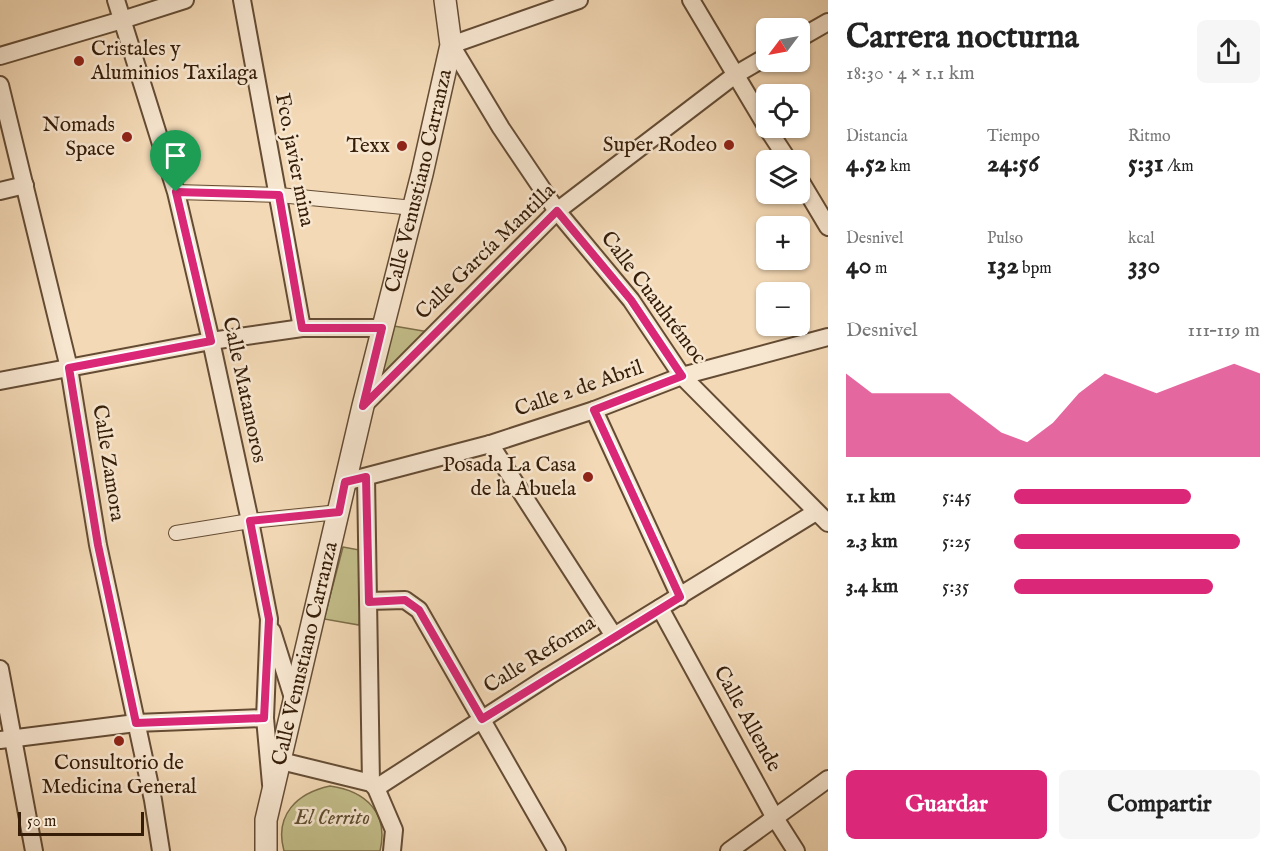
<!DOCTYPE html>
<html lang="es">
<head>
<meta charset="utf-8">
<style>
  :root { --surface:#fff; --page:#f6f6f6; --text:#222; --muted:#767676; --accent:#db2777 }
  body { margin:0; font-family:"IM FELL English",serif; background:var(--page); color:var(--text); height:100vh; display:flex; flex-direction:column; font-size:22px; white-space:nowrap }
  * { box-sizing:border-box; margin:0 }
  p { font-size:20px; color:var(--muted) }
  .icon { flex:none; width:33px; height:33px; fill:none; stroke:currentColor; stroke-width:2; stroke-linecap:round; stroke-linejoin:round }
  .map { position:relative; flex:1; overflow:hidden }
  .details { display:flex; flex-direction:column; background:var(--surface); width:450px }
  .details>* { flex:none }
  .needle { width:39px; rotate:238deg }
  .fabs { position:absolute; left:756px; top:18px; display:grid; gap:12px }
  .fabs a { display:grid; place-items:center; width:54px; height:54px; border-radius:9px; background:var(--surface); box-shadow:0 2px 4px #0004; font-size:30px }
  .scale { position:absolute; left:18px; bottom:15px; width:126px; box-sizing:border-box; padding-left:6px; border:3px solid #351d08; border-top:0; font-size:16px; line-height:21px; white-space:nowrap; color:#351d08; -webkit-text-stroke:4px #f7e6d0; paint-order:stroke }
  .pin { position:absolute; display:grid; place-items:center; width:51px; height:51px; color:#fff; margin:-62px -26px; border-radius:50% 50% 50% 0; rotate:-45deg; box-shadow:0 0 6px #0007 }
  .pin .icon { rotate:45deg }
  .round { display:grid; place-items:center; flex:none; width:63px; height:63px; border-radius:9px; background:var(--page) }
  .overview { display:flex; align-items:center; justify-content:space-between; height:102px; padding:0 18px }
  h1 { font-size:33px; font-weight:800; line-height:45px }
  .stats { display:grid; grid-template-columns:repeat(3,1fr); gap:9px; height:102px; padding:6px 18px }
  .stats div { display:grid; align-content:center }
  .stats b { font-size:26px; font-weight:800 }
  .stats small { font-size:16px; font-weight:400 }
  .stats p { font-size:16px }
  .chart { height:168px; padding:12px 18px }
  .chart p { display:flex; justify-content:space-between }
  .chart svg { width:100%; height:108px; margin-top:6px; fill:var(--accent); opacity:.7 }
  .button { display:flex; gap:12px; margin-top:auto; padding:12px 18px }
  .button a { flex:1; height:69px; border-radius:9px; background:var(--accent); color:#fff; font-size:24px; font-weight:800; line-height:69px; text-align:center }
  .button a+a { background:var(--page); color:var(--text) }
  ul { padding:0 18px; list-style:none; font-size:20px }
  li { display:grid; grid-template-columns:96px 72px 1fr; align-items:center; height:45px }
  li i { height:15px; border-radius:8px; background:var(--accent) }
  main { display:flex; flex:1; min-height:0 }
  .map>svg:first-child { display:block }
  .green { fill:#c2bd89; stroke:#7c6d48; stroke-width:1.5 }
  .lines { fill:none; stroke-linecap:round; stroke-linejoin:round }
  .pedestrian-casing { stroke:#644c34; stroke-width:16 }
  .minor-casing { stroke:#644c34; stroke-width:20 }
  .tertiary-casing { stroke:#644c34; stroke-width:24 }
  .pedestrian { stroke:#f7e6d0; stroke-width:14 }
  .minor { stroke:#f7e6d0; stroke-width:16 }
  .tertiary { stroke:#f7e6d0; stroke-width:21 }
  .route-casing { stroke:#fff; stroke-width:12 }
  .route { stroke:#db2777; stroke-width:8 }
  .poi-dot { fill:#8f2418; stroke:#f7e6d0; stroke-width:2 }
  .labels { text-anchor:middle; dominant-baseline:central; stroke-width:5; stroke-linejoin:round; paint-order:stroke }
  .poi-label { font-size:21px; fill:#351d08; stroke:#f7e6d0; text-anchor:end }
  .street-label { font-size:21px; fill:#351d08; stroke:#f7e6d0 }
  .park-label { font-size:21px; font-style:italic; fill:#5f4d2f; stroke:#f7e6d0 }
</style>
</head>
<body>
<main>
<div class="map">
<svg width="828" height="851" viewBox="0 0 828 851">
  <rect width="100%" height="100%" fill="#f3d9b6"/>
  <filter id="stains"><feTurbulence type="fractalNoise" baseFrequency=".00333" numOctaves="4"/><feColorMatrix values="0 0 0 0 .2 0 0 0 0 .09 0 0 0 0 .02 0 0 0 .5 -.17"/></filter>
  <radialGradient id="worn" r=".72"><stop offset=".6" stop-color="#630" stop-opacity="0"/><stop offset="1" stop-color="#630" stop-opacity=".3"/></radialGradient>
  <g class="green">
    <polygon points="388,325 429,332 376,382"/>
    <polygon points="343,547 365,551 359,625 324,619"/>
    <path d="M330 786C366 791 389 813 380 851H284C274 815 297 793 330 786Z"/>
  </g>
  <g class="lines">
    <g class="pedestrian-casing">
      <g id="pedestrian">
        <polyline points="176,192 279,195 414,208"/>
        <polyline points="176,533 250,521 339,512"/>
      </g>
    </g>
    <g class="minor-casing">
      <g id="minor">
        <polyline points="116,0 176,192 211,341 250,521 269,619 265,718 271,784"/>
        <polyline points="242,0 302,328"/>
        <polyline points="579,0 451,45 501,128 557,211 631,300 682,376 828,523"/>
        <polyline points="691,0 766,126"/>
        <polyline points="800,38 828,22"/>
        <polyline points="0,56 122,20 185,0"/>
        <polyline points="0,85 69,368 98,545 153,800 161,851"/>
        <polyline points="767,128 788,160"/>
        <polyline points="800,180 828,227"/>
        <polyline points="0,191 25,185"/>
        <polyline points="0,381 211,341 302,328 382,328"/>
        <polyline points="363,406 557,211 735,75 766,57"/>
        <polyline points="594,410 680,597"/>
        <polyline points="490,444 614,636"/>
        <polyline points="366,477 371,783"/>
        <polyline points="345,482 490,444 594,410 682,376 828,337"/>
        <polyline points="369,601 405,600 419,610 557,851"/>
        <polyline points="660,608 775,818 796,851"/>
        <polyline points="272,631 294,701"/>
        <polyline points="0,669 34,851"/>
        <polyline points="0,740 136,723 265,718"/>
        <polyline points="281,761 371,783 376,788 394,830 392,851"/>
        <polyline points="376,788 549,676 816,512"/>
        <polyline points="729,851 828,779"/>
      </g>
    </g>
    <g class="tertiary-casing">
      <g id="tertiary">
        <path id="s1" d="M266 851V820L363 406 422 174 451 45 445 0"/>
      </g>
    </g>
    <use href="#pedestrian" class="pedestrian"/>
    <use href="#minor" class="minor"/>
    <use href="#tertiary" class="tertiary"/>
  </g>
  <g class="lines">
    <g class="route-casing">
      <polygon id="route" points="176,192 279,195 302,328 382,328 363,406 557,211 631,300 682,376 594,410 680,597 482,719 419,610 405,600 369,602 366,477 345,482 339,512 250,521 269,619 264,718 136,723 98,545 69,368 211,341"/>
    </g>
    <use href="#route" class="route"/>
  </g>
  <g class="poi-dot">
    <circle cx="79" cy="61" r="6"/>
    <circle cx="127" cy="137" r="6"/>
    <circle cx="729" cy="145" r="6"/>
    <circle cx="402" cy="146" r="6"/>
    <circle cx="588" cy="477" r="6"/>
    <circle cx="119" cy="741" r="6"/>
  </g>
  <g class="labels">
    <g class="poi-label">
      <text x="91" y="49" text-anchor="start">Cristales y<tspan x="91" dy="24">Aluminios Taxilaga</tspan></text>
      <text x="115" y="125">Nomads<tspan x="115" dy="24">Space</tspan></text>
      <text x="717" y="145">Super Rodeo</text>
      <text x="390" y="146">Texx</text>
      <text x="576" y="465">Posada La Casa<tspan x="576" dy="24">de la Abuela</tspan></text>
      <text x="119" y="763" text-anchor="middle">Consultorio de<tspan x="119" dy="24">Medicina General</tspan></text>
    </g>
    <g class="street-label">
      <text transform="translate(294 160) rotate(79)">Fco. javier mina</text>
      <text stroke="none"><textPath href="#s1" startOffset="688">Calle Venustiano Carranza</textPath></text>
      <text transform="translate(486 252) rotate(-44)">Calle García Mantilla</text>
      <text transform="translate(653 298) rotate(53)">Calle Cuauhtémoc</text>
      <text transform="translate(579 389) rotate(-19)">Calle 2 de Abril</text>
      <text transform="translate(244 390) rotate(78)">Calle Matamoros</text>
      <text transform="translate(108 463) rotate(81)">Calle Zamora</text>
      <text stroke="none"><textPath href="#s1" startOffset="202">Calle Venustiano Carranza</textPath></text>
      <text transform="translate(540 655) rotate(-32)">Calle Reforma</text>
      <text transform="translate(747 719) rotate(61)">Calle Allende</text>
    </g>
    <g class="park-label">
      <text x="332" y="818">El Cerrito</text>
    </g>
  </g>
  <rect width="100%" height="100%" filter="url(#stains)"/>
  <rect width="100%" height="100%" fill="url(#worn)"/>
</svg>
<div class="fabs">
<a><svg class="needle" viewBox="-14 -14 28 28"><path d="M0-13l5 13h-10z" fill="#e53935"/><path d="M0 13l5-13h-10z" fill="#767676"/></svg></a>
<a><svg class="icon" aria-label="locate" viewBox="0 0 24 24"><circle cx="12" cy="12" r="6"/><path d="M12 2v4M12 18v4M2 12h4M18 12h4"/></svg></a>
<a><svg class="icon" aria-label="layers" viewBox="0 0 24 24"><path d="M12 4l9 5-9 5-9-5zM3 14l9 5 9-5"/></svg></a>
<a>+</a>
<a>−</a>
</div>
<div class="scale">50 m</div>
<div class="pin" style="left:176px;top:192px;background:#1e9e55"><svg class="icon" aria-label="arrive" viewBox="0 0 24 24"><path d="M6 21V4h12l-3 4 3 4H6"/></svg></div>
</div>
<section class="details">
<div class="overview"><div><h1>Carrera nocturna</h1><p>18:30 · 4 × 1.1 km</p></div><a class="round"><svg class="icon" aria-label="share" viewBox="0 0 24 24"><path d="M12 15V3M7 8l5-5 5 5M5 13v7h14v-7"/></svg></a></div>
<div class="stats">
<div><p>Distancia</p><b>4.52<small> km</small></b></div>
<div><p>Tiempo</p><b>24:56</b></div>
<div><p>Ritmo</p><b>5:31<small> /km</small></b></div>
</div>
<div class="stats">
<div><p>Desnivel</p><b>40<small> m</small></b></div>
<div><p>Pulso</p><b>132<small> bpm</small></b></div>
<div><p>kcal</p><b>330</b></div>
</div>
<div class="chart"><p><span>Desnivel</span>111–119 m</p>
<svg viewBox="0 0 160 44" preserveAspectRatio="none"><path d="M0 44V10L10 18L20 18L30 18L40 18L50 26L60 34L70 38L80 30L90 18L100 10L110 14L120 18L130 14L140 10L150 6L160 10V44z"/></svg>
</div>
<ul>
<li><b>1.1 km</b>5:45<i style="width:72%"></i></li>
<li><b>2.3 km</b>5:25<i style="width:92%"></i></li>
<li><b>3.4 km</b>5:35<i style="width:81%"></i></li>
</ul>
<div class="button"><a>Guardar</a><a>Compartir</a></div>
</section>
</main>
</body>
</html>
